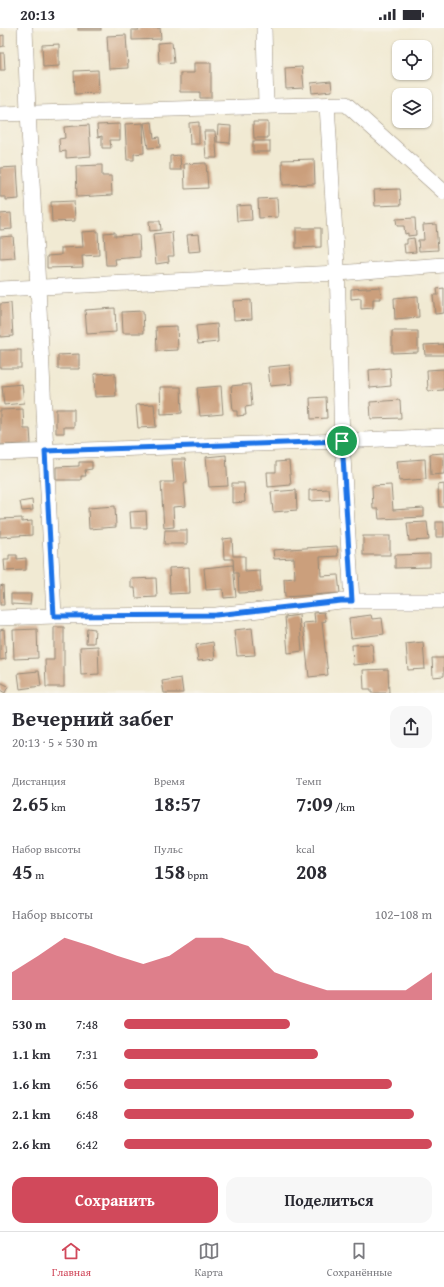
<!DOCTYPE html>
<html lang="ru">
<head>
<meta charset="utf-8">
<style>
  :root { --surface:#fff; --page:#f7f7f7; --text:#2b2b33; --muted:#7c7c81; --line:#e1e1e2; --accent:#d1495b }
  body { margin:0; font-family:"Gentium Book Plus",serif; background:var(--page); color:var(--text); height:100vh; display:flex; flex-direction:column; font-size:15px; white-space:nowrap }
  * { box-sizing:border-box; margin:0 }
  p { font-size:13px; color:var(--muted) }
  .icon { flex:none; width:22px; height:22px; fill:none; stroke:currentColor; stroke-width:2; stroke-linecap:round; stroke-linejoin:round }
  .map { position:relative; height:665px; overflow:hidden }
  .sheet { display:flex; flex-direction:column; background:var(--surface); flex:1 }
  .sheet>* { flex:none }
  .buttons { position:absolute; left:392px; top:12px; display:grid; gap:8px }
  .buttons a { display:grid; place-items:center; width:40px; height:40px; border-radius:8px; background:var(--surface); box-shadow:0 1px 3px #0004; font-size:20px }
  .pin { position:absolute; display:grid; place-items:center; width:34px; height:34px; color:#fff; margin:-17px; border:2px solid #fff; border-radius:50%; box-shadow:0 1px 4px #0007 }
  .round { display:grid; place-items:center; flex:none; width:42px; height:42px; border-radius:12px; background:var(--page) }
  .head { display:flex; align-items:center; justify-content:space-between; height:68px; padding:0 12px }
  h1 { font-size:22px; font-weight:700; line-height:30px }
  .metrics { display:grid; grid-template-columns:repeat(3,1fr); gap:6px; height:68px; padding:4px 12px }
  .metrics div { display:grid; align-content:center }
  .metrics b { font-size:20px; font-weight:700 }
  .metrics small { font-size:11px; font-weight:400 }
  .metrics p { font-size:11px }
  .chart { height:112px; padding:8px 12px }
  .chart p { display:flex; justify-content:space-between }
  .chart svg { width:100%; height:72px; margin-top:4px; fill:var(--accent); opacity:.7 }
  .button { display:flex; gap:8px; margin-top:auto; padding:8px 12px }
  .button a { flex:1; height:46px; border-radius:12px; background:var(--accent); color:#fff; font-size:16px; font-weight:700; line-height:46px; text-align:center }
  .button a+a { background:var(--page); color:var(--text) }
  ul { padding:0 12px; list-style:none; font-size:13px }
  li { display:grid; grid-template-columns:64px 48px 1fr; align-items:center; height:30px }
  li i { height:10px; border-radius:5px; background:var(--accent) }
  .status { display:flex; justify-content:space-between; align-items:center; height:28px; padding:0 20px; background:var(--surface); direction:ltr }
  .status svg { height:11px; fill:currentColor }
  .tabs { display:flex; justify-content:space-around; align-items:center; height:56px; border-top:1px solid var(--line); background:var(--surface); font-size:11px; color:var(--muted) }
  .tabs a { display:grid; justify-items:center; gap:2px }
  .tabs .current { color:var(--accent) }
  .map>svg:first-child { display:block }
  .building { fill:#cb9f7c }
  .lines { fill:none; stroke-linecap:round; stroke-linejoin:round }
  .minor-casing { stroke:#968a78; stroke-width:16 }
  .minor { stroke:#fff; stroke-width:15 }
  .route-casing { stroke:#fff; stroke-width:8 }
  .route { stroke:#1a73e8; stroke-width:5 }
</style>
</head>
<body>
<div class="status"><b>20:13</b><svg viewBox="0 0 49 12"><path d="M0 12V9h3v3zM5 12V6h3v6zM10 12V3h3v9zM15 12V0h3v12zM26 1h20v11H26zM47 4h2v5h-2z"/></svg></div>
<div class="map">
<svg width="444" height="665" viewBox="0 0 444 665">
  <rect width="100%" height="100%" fill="#f7f3e8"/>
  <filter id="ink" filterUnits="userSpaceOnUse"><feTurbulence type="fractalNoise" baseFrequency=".025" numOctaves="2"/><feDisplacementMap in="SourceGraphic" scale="8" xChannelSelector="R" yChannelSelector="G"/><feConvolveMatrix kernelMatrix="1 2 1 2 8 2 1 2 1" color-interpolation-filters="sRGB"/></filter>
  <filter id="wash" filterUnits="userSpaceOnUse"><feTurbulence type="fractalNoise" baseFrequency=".012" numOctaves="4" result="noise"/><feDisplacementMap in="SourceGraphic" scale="16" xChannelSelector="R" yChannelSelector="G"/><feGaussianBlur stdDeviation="0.9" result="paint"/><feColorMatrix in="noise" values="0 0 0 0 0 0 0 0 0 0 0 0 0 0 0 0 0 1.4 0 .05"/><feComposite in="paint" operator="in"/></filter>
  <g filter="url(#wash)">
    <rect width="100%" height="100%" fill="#f1ead3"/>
    <g id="blocks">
      <g class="building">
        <rect x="78" y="0" width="23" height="2"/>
        <polygon points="139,0 160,0 161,11 132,12 132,2 139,2"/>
        <polygon points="4,7 4,18 0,19 0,8"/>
        <polygon points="126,7 128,40 109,41 107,8"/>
        <polygon points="172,14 174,35 159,36 158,15"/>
        <polygon points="59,16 59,38 43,39 42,17"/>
        <polygon points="0,25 4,25 5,42 0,42"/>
        <polygon points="194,35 211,35 211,70 200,70 200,64 180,64 180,45 194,45"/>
        <polygon points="302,39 304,60 286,61 285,40"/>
        <polygon points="98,42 99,65 75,66 74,43"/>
        <polygon points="331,53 332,63 312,65 311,55"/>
        <polygon points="152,94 154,110 159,109 160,119 148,120 144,95"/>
        <polygon points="199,94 199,116 190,116 189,95"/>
        <polygon points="253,94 268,94 268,110 254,110"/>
        <polygon points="143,95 144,125 134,126 134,132 127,132 125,96"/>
        <polygon points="120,96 120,112 110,112 111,120 102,120 102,108 98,109 97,97"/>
        <polygon points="89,97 91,128 66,130 66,123 60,124 59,111 65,110 64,99"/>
        <polygon points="218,97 231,98 230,115 217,114"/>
        <polygon points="204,103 215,103 217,130 206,130"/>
        <rect x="253" y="113" width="17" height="11"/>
        <polygon points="180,127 181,142 170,142 170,128"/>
        <polygon points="314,131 315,156 283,157 282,132"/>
        <polygon points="206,135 208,160 185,161 184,136"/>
        <polygon points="102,137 102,148 111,148 112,167 77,169 76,138"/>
        <polygon points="17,139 19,171 6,172 6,169 0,169 0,140"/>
        <polygon points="400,161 401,177 375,178 374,162"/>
        <polygon points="277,170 278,189 259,190 258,171"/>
        <polygon points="74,173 75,193 52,194 51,174"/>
        <polygon points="251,177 252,192 237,193 236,178"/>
        <polygon points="11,185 12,201 0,202 0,186"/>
        <polygon points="415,190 416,207 408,208 408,205 405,206 404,198 397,198 396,191"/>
        <polygon points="149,193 160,193 161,202 150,203"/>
        <polygon points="436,196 438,222 419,223 418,212 424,212 423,197"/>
        <polygon points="296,200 321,200 321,219 296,220"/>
        <polygon points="98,203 99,227 82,228 83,239 47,240 47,228 61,227 61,220 83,219 82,204"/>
        <polygon points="115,204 115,208 139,207 140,229 115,231 116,237 106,237 104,205"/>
        <polygon points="172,204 174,228 168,228 169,234 156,236 153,206"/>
        <polygon points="199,206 201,223 189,224 187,207"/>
        <polygon points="13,208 15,230 0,231 0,209"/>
        <polygon points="414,210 416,224 405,225 404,216 407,216 407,211"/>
        <polygon points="380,259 381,271 373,271 373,280 361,281 361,270 351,271 351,261"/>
        <polygon points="444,260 444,285 435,286 433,267 438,267 437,261"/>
        <polygon points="418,268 419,289 395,291 394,270"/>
        <polygon points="251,272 252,291 234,292 233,273"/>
        <polygon points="11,275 13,308 0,309 0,276"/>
        <polygon points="115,280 116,304 87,306 85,282"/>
        <polygon points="143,283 144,305 123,305 122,284"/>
        <polygon points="217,296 218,314 198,316 196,298"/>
        <polygon points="177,298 178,322 157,323 156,299"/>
        <polygon points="392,303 418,303 418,324 392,325"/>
        <polygon points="444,316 444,327 425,327 424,317"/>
        <rect x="0" y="322" width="21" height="18"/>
        <polygon points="79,326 79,341 58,341 58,327"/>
        <polygon points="290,337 292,356 270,358 268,339"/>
        <polygon points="390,340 391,358 370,360 369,342"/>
        <polygon points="444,341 444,362 428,363 427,342"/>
        <polygon points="115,345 116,368 95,369 94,346"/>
        <polygon points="22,356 24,375 4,377 2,358"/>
        <polygon points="250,356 252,378 245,379 246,387 237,388 237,383 233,383 231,358"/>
        <polygon points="221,358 223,386 200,388 197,360"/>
        <polygon points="160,359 181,359 182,385 161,386"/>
        <polygon points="326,369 327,390 311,391 310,370"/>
        <polygon points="400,372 401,390 371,391 370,374"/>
        <polygon points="154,376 156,399 138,400 136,377"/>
        <polygon points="23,381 24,401 30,401 31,416 0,417 0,382"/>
        <polygon points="56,381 74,381 74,399 64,399 64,405 56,405"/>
        <polygon points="444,425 444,446 431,447 430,426"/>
        <polygon points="226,427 228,458 209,459 206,429"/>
        <polygon points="172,431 185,431 187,455 184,455 186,478 173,479 174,499 164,500 161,454 174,454"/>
        <polygon points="425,431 426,451 399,453 397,433"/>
        <polygon points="289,433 291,457 268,459 267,444 276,444 276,434"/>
        <polygon points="79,434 92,434 92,441 85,442 86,448 81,448 81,452 56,452 56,439 79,438"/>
        <polygon points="232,455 244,455 245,474 232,475"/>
        <polygon points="444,456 444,479 439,479 438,457"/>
        <polygon points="391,457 393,482 424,480 424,489 379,491 378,481 373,481 372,458"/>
        <polygon points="329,461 330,472 309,473 309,462"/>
        <polygon points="296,462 297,482 273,484 271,464"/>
        <polygon points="32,472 33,482 22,483 20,474"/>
        <polygon points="115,478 116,499 89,501 88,480"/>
        <polygon points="146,483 147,500 131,500 130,484"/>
        <polygon points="22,490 22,494 32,493 32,507 0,509 0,491"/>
        <polygon points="427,494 429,512 409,513 407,495"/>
        <rect x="436" y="494" width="8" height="15"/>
        <polygon points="165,502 187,502 187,516 164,516"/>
        <rect x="363" y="508" width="27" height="19"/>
        <polygon points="232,510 233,528 245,528 245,544 260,543 261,564 239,565 238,545 234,545 233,531 224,531 223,511"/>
        <polygon points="337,518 338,528 320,529 321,548 338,547 340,565 285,569 284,551 295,550 294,530 274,531 273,522"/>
        <polygon points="430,526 430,539 395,540 395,527"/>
        <polygon points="9,527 17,527 17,531 26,530 26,542 5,543 4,532 9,532"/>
        <polygon points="233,537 236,569 224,570 223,561 206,562 204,540"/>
        <polygon points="189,539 190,565 170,566 169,540"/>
        <polygon points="156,550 157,569 136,570 135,560 131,560 131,551"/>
        <polygon points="3,557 4,577 0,577 0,558"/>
        <polygon points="11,566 31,566 30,577 11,576"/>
        <polygon points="324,584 326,593 322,594 328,647 309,649 303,595 315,594 314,585"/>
        <polygon points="299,587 302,623 288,625 285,589"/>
        <polygon points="371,587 372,591 382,590 384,606 351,610 349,590"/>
        <polygon points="54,599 64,599 64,659 46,659 45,632 54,632"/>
        <polygon points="87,600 95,601 94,615 86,615"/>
        <polygon points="252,600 255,627 237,628 234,602"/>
        <polygon points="4,601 6,631 0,632 0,602"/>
        <polygon points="37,601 38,630 14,631 13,602"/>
        <polygon points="213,614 215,631 198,633 196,617"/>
        <polygon points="423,614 425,641 408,642 406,616"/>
        <polygon points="372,616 374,635 353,637 352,617"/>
        <polygon points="98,618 99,646 81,647 80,619"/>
        <polygon points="432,630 444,630 444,648 433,649"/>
        <polygon points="388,641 389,665 371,665 371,661 364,661 363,642"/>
        <polygon points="39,643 41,658 20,661 18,645"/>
        <polygon points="181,650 183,665 164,665 162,653"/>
        <polygon points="0,654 8,658 5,665 0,662"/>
      </g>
    </g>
  </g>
  <g filter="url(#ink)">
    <use href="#blocks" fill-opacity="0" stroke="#968a78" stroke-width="1"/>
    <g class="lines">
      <g class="minor-casing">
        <g id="minor">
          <polyline points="25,0 28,84 38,259 54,588"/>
          <polyline points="264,0 266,78"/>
          <polyline points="327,77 337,238 342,413 352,573"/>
          <polyline points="0,86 346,76 444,164"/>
          <polyline points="0,261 338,245 444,237"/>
          <polyline points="0,425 342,413 444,408"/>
          <polyline points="0,590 54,588 216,587 341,573 444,573"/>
        </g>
      </g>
      <use href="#minor" class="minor"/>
    </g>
  </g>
  <g class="lines" filter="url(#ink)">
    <g class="route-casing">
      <polygon id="route" points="342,413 352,573 341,573 216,587 54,588 45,423"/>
    </g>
    <use href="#route" class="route"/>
  </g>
</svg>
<div class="buttons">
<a><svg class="icon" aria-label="locate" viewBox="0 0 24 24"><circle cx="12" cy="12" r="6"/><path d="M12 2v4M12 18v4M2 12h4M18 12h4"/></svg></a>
<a><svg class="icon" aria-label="layers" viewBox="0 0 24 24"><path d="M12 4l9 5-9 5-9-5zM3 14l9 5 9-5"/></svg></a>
</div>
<div class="pin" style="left:342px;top:413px;background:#1e9e55"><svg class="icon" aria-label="arrive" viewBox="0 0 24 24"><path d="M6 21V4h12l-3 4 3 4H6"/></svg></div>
</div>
<section class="sheet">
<div class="head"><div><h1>Вечерний забег</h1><p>20:13 · 5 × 530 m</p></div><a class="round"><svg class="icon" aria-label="share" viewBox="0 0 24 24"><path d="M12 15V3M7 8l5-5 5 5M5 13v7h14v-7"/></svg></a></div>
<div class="metrics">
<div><p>Дистанция</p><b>2.65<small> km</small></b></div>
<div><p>Время</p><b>18:57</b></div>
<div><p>Темп</p><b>7:09<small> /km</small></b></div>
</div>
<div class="metrics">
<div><p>Набор высоты</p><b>45<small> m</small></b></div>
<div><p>Пульс</p><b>158<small> bpm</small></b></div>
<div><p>kcal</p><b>208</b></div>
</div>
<div class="chart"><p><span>Набор высоты</span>102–108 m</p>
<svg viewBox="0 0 160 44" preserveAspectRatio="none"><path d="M0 44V27L10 17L20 6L30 11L40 17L50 22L60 17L70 6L80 6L90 11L100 27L110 33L120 38L130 38L140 38L150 38L160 27V44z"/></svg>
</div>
<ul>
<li><b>530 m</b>7:48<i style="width:54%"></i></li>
<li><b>1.1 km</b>7:31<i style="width:63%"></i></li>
<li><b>1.6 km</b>6:56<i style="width:87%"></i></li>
<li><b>2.1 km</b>6:48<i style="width:94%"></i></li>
<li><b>2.6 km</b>6:42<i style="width:100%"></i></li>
</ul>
<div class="button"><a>Сохранить</a><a>Поделиться</a></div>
</section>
<nav class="tabs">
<a class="current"><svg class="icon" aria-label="home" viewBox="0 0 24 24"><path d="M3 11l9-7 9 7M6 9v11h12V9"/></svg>Главная</a>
<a><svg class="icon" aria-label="map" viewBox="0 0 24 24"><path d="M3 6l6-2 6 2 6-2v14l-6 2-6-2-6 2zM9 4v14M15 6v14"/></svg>Карта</a>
<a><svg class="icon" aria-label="saved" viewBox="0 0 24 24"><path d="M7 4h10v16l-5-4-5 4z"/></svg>Сохранённые</a>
</nav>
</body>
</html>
